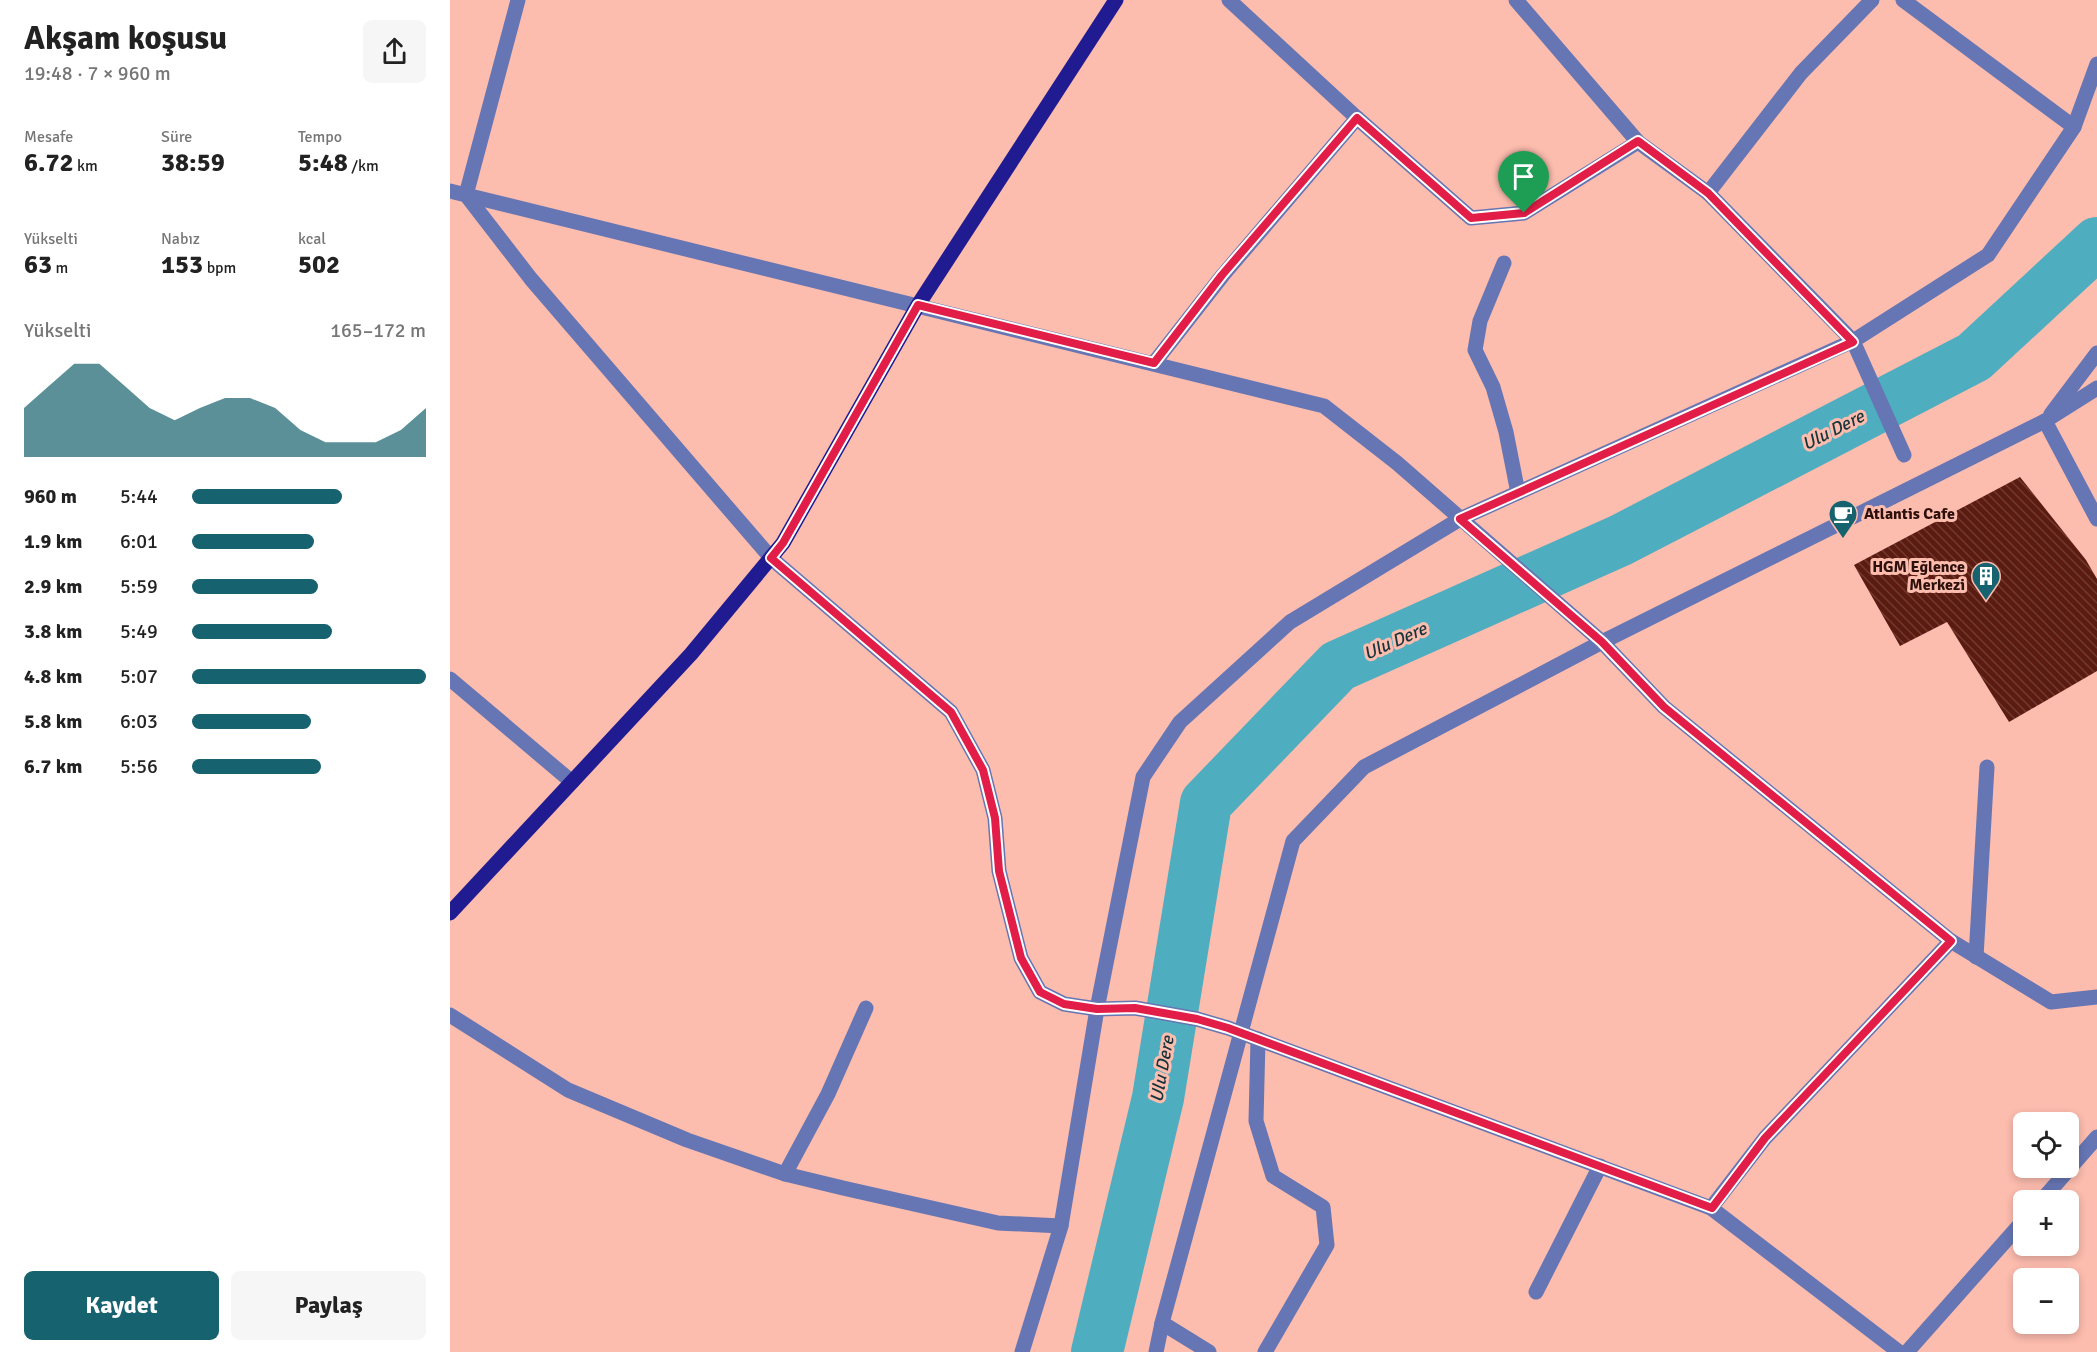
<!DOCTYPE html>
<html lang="tr">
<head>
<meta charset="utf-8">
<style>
  :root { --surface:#fff; --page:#f6f6f6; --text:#222; --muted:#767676; --accent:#17626f }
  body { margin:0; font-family:Signika,sans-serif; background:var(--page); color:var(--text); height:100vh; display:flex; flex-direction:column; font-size:22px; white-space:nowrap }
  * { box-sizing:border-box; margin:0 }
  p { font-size:20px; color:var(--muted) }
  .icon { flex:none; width:33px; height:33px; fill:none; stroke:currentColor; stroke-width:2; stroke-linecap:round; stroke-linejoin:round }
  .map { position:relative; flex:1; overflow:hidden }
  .drawer { display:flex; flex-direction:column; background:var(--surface); width:450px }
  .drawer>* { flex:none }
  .fabs { position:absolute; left:1563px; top:1112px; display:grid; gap:12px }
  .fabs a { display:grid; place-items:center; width:66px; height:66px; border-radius:9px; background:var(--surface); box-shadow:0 3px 9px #0003; font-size:30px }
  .pin { position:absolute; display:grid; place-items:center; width:51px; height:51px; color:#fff; margin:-62px -26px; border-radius:50% 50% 50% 0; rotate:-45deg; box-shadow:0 0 6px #0007 }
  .pin .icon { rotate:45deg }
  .round { display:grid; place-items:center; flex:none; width:63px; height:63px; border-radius:9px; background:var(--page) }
  .overview { display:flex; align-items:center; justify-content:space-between; height:102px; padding:0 24px }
  h1 { font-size:33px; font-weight:700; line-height:45px }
  .metrics { display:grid; grid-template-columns:repeat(3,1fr); gap:9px; height:102px; padding:6px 24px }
  .metrics div { display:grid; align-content:center }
  .metrics b { font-size:26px; font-weight:700 }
  .metrics small { font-size:16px; font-weight:400 }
  .metrics p { font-size:16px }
  .chart { height:168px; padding:12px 24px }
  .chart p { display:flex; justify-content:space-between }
  .chart svg { width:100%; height:108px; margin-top:6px; fill:var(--accent); opacity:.7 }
  .button { display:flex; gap:12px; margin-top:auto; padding:12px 24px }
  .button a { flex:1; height:69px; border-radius:9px; background:var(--accent); color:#fff; font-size:24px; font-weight:700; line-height:69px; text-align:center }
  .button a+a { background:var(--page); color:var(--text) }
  ul { padding:0 24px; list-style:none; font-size:20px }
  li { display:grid; grid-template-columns:96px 72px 1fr; align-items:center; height:45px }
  li i { height:15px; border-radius:8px; background:var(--accent) }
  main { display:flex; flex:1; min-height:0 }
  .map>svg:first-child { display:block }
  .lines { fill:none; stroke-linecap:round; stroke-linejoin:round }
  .river { stroke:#4fadc0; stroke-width:52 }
  .building { fill:url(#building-back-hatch) }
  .minor { stroke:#6675b3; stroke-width:15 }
  .major { stroke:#201b91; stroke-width:15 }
  .route-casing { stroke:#fff; stroke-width:12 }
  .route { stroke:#e11d48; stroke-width:8 }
  .labels { text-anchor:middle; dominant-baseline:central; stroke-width:6; stroke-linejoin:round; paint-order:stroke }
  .poi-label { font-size:16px; font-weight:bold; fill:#2d100b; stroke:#fcbcae; text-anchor:start }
  .water-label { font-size:18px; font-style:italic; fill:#16343a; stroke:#fcbcae }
</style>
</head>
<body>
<main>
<section class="drawer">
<div class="overview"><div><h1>Akşam koşusu</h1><p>19:48 · 7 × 960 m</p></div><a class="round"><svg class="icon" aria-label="share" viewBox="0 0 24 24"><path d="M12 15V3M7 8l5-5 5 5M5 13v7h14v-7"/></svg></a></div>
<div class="metrics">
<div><p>Mesafe</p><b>6.72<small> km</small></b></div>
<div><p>Süre</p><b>38:59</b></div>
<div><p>Tempo</p><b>5:48<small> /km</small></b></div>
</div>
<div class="metrics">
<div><p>Yükselti</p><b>63<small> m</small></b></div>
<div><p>Nabız</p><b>153<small> bpm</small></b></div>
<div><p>kcal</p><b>502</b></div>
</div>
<div class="chart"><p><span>Yükselti</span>165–172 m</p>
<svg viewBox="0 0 160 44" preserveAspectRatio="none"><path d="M0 44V24L10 15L20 6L30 6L40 15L50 24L60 29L70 24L80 20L90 20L100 24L110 33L120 38L130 38L140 38L150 33L160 24V44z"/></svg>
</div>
<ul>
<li><b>960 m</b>5:44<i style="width:64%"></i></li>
<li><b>1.9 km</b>6:01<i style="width:52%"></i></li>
<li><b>2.9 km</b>5:59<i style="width:54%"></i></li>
<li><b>3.8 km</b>5:49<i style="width:60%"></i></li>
<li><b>4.8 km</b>5:07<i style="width:100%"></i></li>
<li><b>5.8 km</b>6:03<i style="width:51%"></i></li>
<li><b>6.7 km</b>5:56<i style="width:55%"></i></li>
</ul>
<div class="button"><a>Kaydet</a><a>Paylaş</a></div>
</section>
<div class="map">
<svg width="1647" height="1352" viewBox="0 0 1647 1352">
  <defs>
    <pattern id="building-back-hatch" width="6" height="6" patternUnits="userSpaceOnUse" patternTransform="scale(1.5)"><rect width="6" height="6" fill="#5b1b10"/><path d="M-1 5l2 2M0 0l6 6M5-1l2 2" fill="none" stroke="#6f3a31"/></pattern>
  </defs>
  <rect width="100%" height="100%" fill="#fcbcae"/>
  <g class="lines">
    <polyline class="river" points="647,1352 708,1098 756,803 888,666 1171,540 1524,357 1647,243"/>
  </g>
  <polygon class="building" points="1570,477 1636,560 1647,579 1647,671 1559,722 1497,622 1450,646 1404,565"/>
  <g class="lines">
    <g class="minor">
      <polyline points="68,0 16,195 874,406 947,463 1152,642 1214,707 1501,941 1601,1002 1647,997"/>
      <polyline points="1066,0 1188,142"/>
      <polyline points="1453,0 1624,127 1538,255 1403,341 1454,455"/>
      <polyline points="1624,127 1647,64"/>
      <polyline points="0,191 16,195 81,279 321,558 501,712 533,770 545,818 549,871 571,958 590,992 614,1004 647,1009 685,1008 747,1019 778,1028 1261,1208"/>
      <polyline points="1258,193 1351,73 1422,0"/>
      <polyline points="1054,263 1030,321 1025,350 1043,387 1056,432 1068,493"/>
      <polyline points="704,363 773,275 907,118"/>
      <polyline points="1601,414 1647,353"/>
      <polyline points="1595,421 1647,519"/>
      <polyline points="0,679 122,782"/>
      <polyline points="1526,957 1537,767"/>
      <polyline points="0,1015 118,1090 237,1140 335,1174 393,1188 548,1223 611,1226"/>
      <polyline points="808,1039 806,1121 823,1176 873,1207 877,1245 815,1352"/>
      <polyline points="335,1174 378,1094 416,1008"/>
      <polyline points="1592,1200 1647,1137"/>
      <polyline points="1086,1292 1150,1166"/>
      <polyline points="572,1352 611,1226 647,1009 693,777 730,722 840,622 1010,519 1403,341 1258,193 1188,142 1074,213 1021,218 907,118 779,0"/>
      <polyline points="706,1352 712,1323"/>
      <polyline points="759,1352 712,1323 843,841 914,767 1152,642 1595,421 1647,388"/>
      <polyline points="1449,1352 1261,1208 1315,1138 1501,941"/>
      <polyline points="1457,1352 1574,1220"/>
    </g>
    <polyline class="major" points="0,913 241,654 333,543 468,305 666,0"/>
  </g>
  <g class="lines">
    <g class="route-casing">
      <polygon id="route" points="907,118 1021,218 1074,213 1188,141 1258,193 1403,342 1010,519 1152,642 1214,707 1501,941 1315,1138 1262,1208 778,1028 747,1019 685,1008 647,1009 614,1004 590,992 571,958 549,871 545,818 533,770 501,712 321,558 333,543 468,305 704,363 772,275"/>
    </g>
    <use href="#route" class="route"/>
  </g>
  <defs>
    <g id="cafe-pin" transform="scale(1.5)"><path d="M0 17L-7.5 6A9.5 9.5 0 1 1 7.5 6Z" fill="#17626f" stroke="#fcbcae"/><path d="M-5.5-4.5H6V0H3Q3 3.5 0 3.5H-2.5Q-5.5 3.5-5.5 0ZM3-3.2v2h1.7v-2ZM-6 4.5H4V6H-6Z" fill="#fff"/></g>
    <g id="building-pin" transform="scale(1.5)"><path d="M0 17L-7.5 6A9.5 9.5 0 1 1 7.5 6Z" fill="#17626f" stroke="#fcbcae"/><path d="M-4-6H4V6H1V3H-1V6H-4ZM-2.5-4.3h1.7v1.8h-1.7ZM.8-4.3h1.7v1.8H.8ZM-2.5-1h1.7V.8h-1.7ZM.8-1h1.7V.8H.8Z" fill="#fff"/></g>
  </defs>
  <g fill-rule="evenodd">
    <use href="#cafe-pin" x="1393" y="514"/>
    <use href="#building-pin" x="1536" y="576"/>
  </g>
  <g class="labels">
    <g class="poi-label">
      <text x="1414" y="514">Atlantis Cafe</text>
      <text x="1515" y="567" text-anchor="end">HGM Eğlence<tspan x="1515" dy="18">Merkezi</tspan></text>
    </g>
    <g class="water-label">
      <text transform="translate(1383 430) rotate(-27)">Ulu Dere</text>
      <text transform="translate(945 641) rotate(-24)">Ulu Dere</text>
      <text transform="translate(712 1069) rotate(-80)">Ulu Dere</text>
    </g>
  </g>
</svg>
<div class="fabs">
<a><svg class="icon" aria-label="locate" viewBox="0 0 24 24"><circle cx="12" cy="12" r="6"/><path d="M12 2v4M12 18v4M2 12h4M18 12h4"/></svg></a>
<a>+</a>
<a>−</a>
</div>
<div class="pin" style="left:1074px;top:213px;background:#1e9e55"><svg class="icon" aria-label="arrive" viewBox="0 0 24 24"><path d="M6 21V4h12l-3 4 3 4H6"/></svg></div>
</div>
</main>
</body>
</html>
